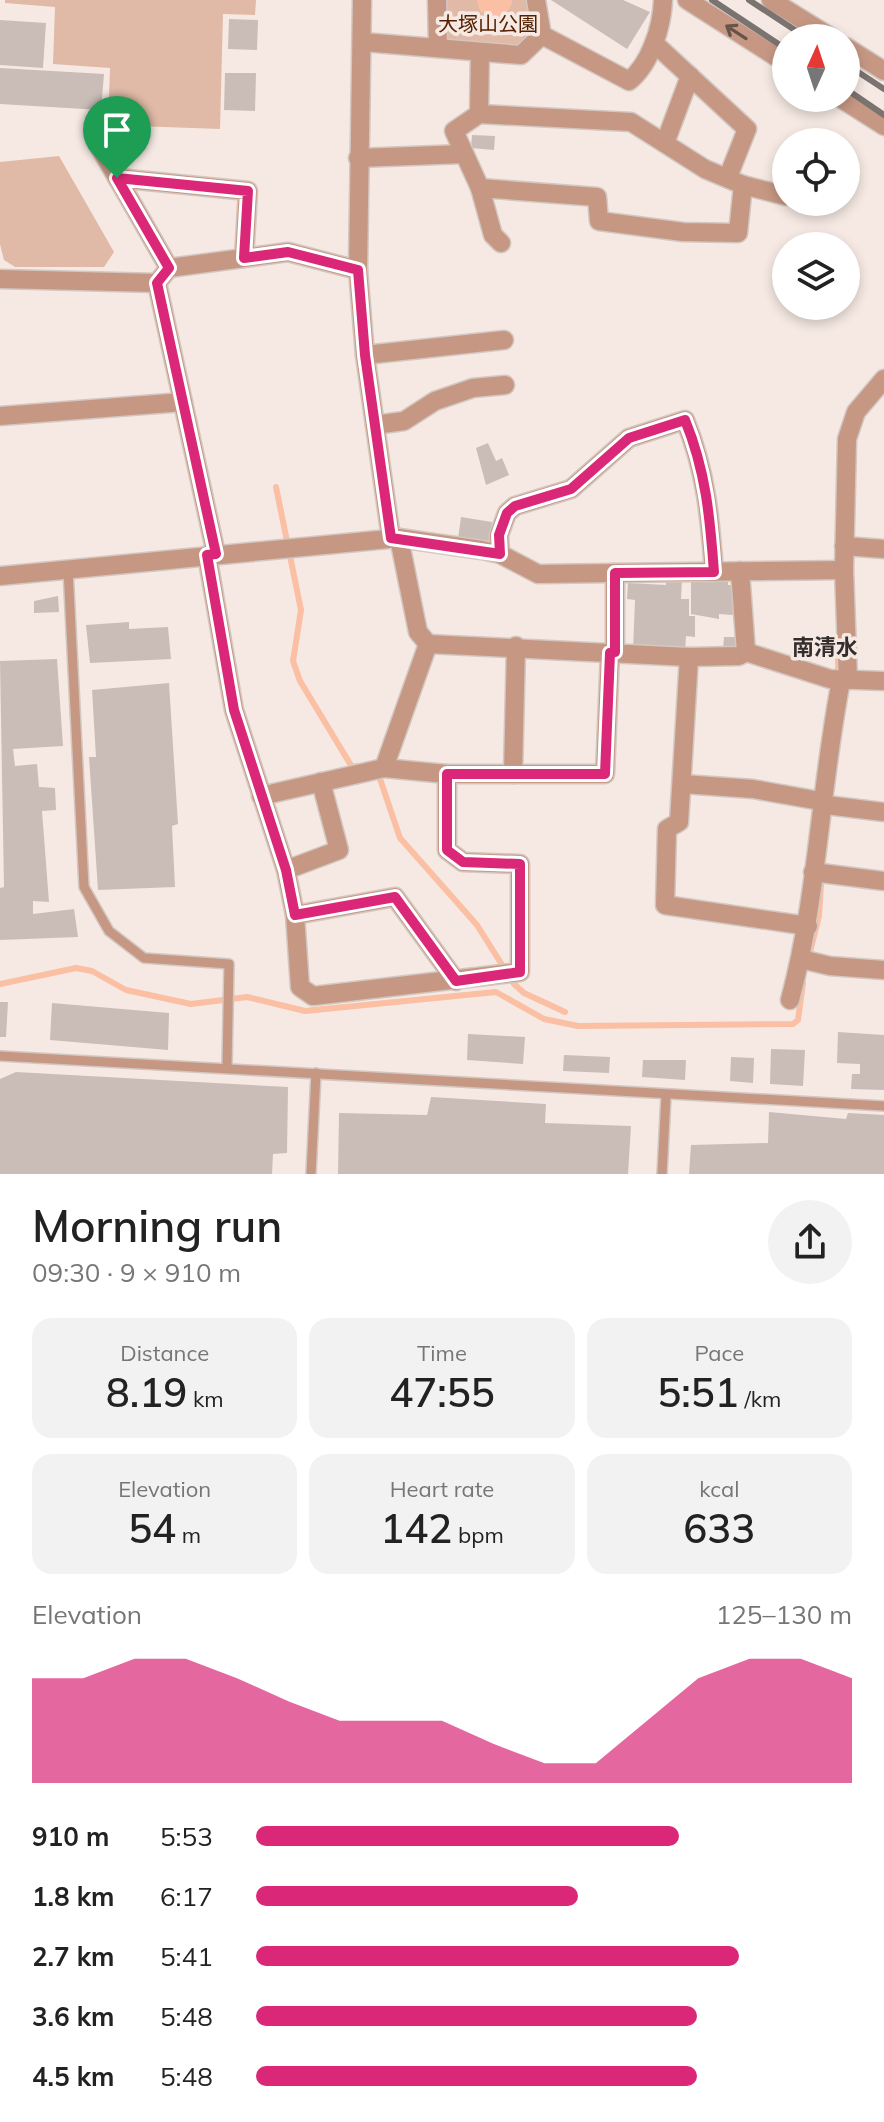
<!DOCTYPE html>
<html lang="en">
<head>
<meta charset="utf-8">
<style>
  :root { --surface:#fff; --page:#f2f2f2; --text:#222; --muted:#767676; --accent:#db2777 }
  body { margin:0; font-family:Mulish,"Noto Sans JP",sans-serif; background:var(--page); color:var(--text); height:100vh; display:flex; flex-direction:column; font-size:30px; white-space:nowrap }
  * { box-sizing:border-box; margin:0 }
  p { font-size:26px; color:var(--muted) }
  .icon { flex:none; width:44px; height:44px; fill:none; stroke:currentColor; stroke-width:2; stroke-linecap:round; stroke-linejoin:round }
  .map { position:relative; height:1174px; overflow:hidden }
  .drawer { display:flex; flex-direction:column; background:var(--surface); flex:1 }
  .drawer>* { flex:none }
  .needle { width:52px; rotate:3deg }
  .controls { position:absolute; left:772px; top:24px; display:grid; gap:16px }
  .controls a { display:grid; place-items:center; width:88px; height:88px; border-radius:50%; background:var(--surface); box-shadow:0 4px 12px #0003; font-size:40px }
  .pin { position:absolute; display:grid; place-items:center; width:68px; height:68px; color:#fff; margin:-82px -34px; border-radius:50% 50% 50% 0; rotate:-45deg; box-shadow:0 0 8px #0007 }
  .pin .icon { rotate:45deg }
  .round { display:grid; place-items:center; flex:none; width:84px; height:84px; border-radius:42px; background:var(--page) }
  .head { display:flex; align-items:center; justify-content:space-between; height:136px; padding:0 32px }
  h1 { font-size:44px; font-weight:600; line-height:60px }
  .figures { display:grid; grid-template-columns:repeat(3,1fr); gap:12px; height:136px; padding:8px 32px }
  .figures div { display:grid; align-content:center; border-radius:20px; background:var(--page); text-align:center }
  .figures b { font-size:40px; font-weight:600 }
  .figures small { font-size:22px; font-weight:400 }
  .figures p { font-size:22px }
  .chart { height:224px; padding:16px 32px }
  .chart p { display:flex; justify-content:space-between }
  .chart svg { width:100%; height:144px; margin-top:8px; fill:var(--accent); opacity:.7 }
  ul { padding:0 32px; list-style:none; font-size:26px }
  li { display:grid; grid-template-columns:128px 96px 1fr; align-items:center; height:60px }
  li i { height:20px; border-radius:10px; background:var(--accent) }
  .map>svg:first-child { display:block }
  .green { fill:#e0b9a7 }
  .water { fill:#fbbfa3 }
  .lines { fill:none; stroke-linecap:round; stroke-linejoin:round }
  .stream { stroke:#fbbfa3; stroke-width:6 }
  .building { fill:#cabdb8 }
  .lane-casing { stroke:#d3c7c2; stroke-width:12 }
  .street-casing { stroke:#d3c7c2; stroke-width:21 }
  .lane { stroke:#c69883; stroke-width:9 }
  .street { stroke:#c69883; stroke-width:18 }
  .rail { stroke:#7b7370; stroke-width:6 }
  .oneway { stroke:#66534a }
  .route-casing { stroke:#fff; stroke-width:16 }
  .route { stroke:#db2777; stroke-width:10 }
  .labels { text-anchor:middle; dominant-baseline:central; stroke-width:7; stroke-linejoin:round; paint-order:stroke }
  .park-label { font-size:20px; fill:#552001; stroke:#f6e9e3 }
  .neighbourhood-label { font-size:22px; font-weight:bold; fill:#332e2c; stroke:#f6e9e3 }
</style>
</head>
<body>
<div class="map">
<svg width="884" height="1174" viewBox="0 0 884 1174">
  <rect width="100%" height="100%" fill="#f6e9e3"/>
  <g class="green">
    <polygon points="5,0 256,0 255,15 223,14 220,129 108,125 110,68 53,64 55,7 5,3"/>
    <path d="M443 0H529C530 19 534 38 515 50L453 44 443 33Z"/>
    <polygon points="59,156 114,252 104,267 15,267 4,260 0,244 0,162"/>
  </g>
  <polygon class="water" points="477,0 512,0 512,4 506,14 494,19 480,11"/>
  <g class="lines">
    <g class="stream">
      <polyline points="276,487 301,610 293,661 300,681 352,767 357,766"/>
      <polyline points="838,642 838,679"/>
      <polyline points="378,773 400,838 477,925 514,984 524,993 565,1012"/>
      <polyline points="809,956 819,916 821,885"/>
      <polyline points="0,984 76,968 92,971 126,990 191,1004 247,997 305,1011 496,992 544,1019 578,1026 793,1024 798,1020 803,983"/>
    </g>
  </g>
  <g class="building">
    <polygon points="551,0 623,0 650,12 627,49"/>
    <polygon points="229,19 258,20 257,50 228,49"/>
    <polygon points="0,20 46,23 43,68 0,65"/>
    <polygon points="0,68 104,74 101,110 0,104"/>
    <polygon points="225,73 256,73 255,111 224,110"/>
    <polygon points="472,135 495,136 494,150 471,148"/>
    <polygon points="488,443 496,461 502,458 509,475 486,485 476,448"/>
    <polygon points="461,517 492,522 488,545 458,539"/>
    <polygon points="666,580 682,580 681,599 689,599 689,616 695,616 695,637 686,636 685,652 633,650 635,600 627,599 628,583 666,585"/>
    <polygon points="691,580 728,581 728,585 733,585 733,615 719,614 719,619 691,614"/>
    <polygon points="58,596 59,612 34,613 34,601"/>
    <polygon points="129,622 129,629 168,627 171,659 90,663 86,625"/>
    <polygon points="724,637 738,637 737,649 723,649"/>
    <polygon points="57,659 63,746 13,749 15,766 37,764 39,787 55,788 56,810 42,811 49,902 33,901 33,914 74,909 78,937 0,940 0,888 4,887 0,661"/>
    <polygon points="169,683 178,824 172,826 175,887 98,890 89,757 96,757 92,690"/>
    <polygon points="0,1002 8,1002 6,1037 0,1037"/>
    <polygon points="52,1003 169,1013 168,1050 50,1040"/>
    <polygon points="838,1032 884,1035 884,1090 851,1089 852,1074 860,1074 860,1064 837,1063"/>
    <polygon points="468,1034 525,1037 523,1064 467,1060"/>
    <polygon points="771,1049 805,1050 803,1086 770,1084"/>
    <polygon points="564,1055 610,1057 609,1073 563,1071"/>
    <polygon points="731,1057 754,1058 753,1083 730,1081"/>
    <polygon points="643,1060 686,1060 685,1080 642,1077"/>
    <polygon points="16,1072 288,1087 287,1153 273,1154 272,1174 0,1174 0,1079"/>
    <polygon points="431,1097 546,1104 545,1123 631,1126 628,1174 338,1174 339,1113 427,1115"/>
    <polygon points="769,1112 846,1119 848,1113 884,1115 884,1174 689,1174 691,1145 768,1143"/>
  </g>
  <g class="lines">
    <g class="lane-casing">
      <g id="lane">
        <polyline points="68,569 84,887 109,931 144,958 229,964 227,1066"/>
        <polyline points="0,1056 884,1106"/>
        <polyline points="311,1174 316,1073"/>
        <polyline points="662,1174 666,1096"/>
      </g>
    </g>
    <g class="street-casing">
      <g id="street">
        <polyline points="362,0 358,270 365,355 391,538"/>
        <polyline points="437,0 438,47"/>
        <path d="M536 0 542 35 629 81C650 64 662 28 663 0"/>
        <polyline points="687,0 786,63"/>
        <polyline points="771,0 832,38"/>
        <polyline points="363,42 521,55 542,35"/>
        <polyline points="654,43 747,129 728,177"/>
        <polyline points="846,47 884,71"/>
        <polyline points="840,98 884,126"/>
        <polygon points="479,114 631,122 705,169 743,185 738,233 683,232 599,221 597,197 480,188 454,131"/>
        <polyline points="479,114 480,53"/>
        <polyline points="665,143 690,76"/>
        <polyline points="99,146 169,268 288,252 358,270"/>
        <polyline points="358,158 464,154"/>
        <polyline points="117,178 248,191 244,258"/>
        <polyline points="743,185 786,196"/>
        <polyline points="480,188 493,235 501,243"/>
        <polyline points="169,268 157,283 216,554"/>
        <polyline points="0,279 157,283"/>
        <polyline points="365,355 504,340"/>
        <polyline points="0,416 183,402"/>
        <polyline points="375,425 404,421 435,401 473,388 505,385"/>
        <polyline points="399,538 418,632 428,644 689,657 739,656 746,652 830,679 884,681"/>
        <polyline points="844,546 884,549"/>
        <path d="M500 554 499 535 507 513 515 506 571 489 629 438 685 420C706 471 710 518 714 572"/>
        <polyline points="207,555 234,710 286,870 295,915 300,987 313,996 520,972 520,864 463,862 447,850 447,774"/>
        <polyline points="740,571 746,652"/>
        <polyline points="0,576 399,538 482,550 500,554 538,574 844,570"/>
        <polyline points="428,644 384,768 447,774 605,774 610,653"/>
        <polyline points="615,652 615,573"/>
        <polyline points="689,657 679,822 667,829 665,905 808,926"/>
        <polyline points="848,680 844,570 847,439 856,412 884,379"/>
        <polyline points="513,774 516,646"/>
        <polyline points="683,784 753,789 820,801 826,805 884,812"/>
        <polyline points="261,796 384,768"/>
        <polyline points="286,870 339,850 321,782"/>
        <polyline points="813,872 884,881"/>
        <polyline points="295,915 395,897 456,981"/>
        <polyline points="801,959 830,966 884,970"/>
        <path d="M790 1000C818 896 820 787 841 681"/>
      </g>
    </g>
    <use href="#lane" class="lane"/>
    <use href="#street" class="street"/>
    <g class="rail">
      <polyline points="712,0 786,49"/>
      <polyline points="749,0 807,38"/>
      <polyline points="846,64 884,89"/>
      <polyline points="846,89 884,115"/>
    </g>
  </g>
  <defs><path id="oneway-shaft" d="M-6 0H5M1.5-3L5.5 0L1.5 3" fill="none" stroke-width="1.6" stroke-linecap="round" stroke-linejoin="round" transform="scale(2)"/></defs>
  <use class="oneway" href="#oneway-shaft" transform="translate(736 32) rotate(-147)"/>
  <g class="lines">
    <g class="route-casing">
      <path id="route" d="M117 178 248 191 244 258 288 252 358 270 365 355 391 538 500 554 499 535 507 513 515 506 571 489 629 438 685 420C706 471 710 518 714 572L615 573V652L610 653 605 774H447V850L463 862 520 864V972L456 981 395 897 295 915 286 870 234 710 207 555 216 554 157 283 169 268Z"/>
    </g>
    <use href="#route" class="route"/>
  </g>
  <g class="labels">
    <g class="park-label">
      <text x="488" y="23">大塚山公園</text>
    </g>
    <g class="neighbourhood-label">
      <text x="825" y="647">南清水</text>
    </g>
  </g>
</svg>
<div class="controls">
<a><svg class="needle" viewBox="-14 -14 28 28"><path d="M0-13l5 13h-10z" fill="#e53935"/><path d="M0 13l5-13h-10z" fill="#767676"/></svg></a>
<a><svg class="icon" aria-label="locate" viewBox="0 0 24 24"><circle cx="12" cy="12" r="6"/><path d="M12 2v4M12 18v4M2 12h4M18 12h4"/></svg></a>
<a><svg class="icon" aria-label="layers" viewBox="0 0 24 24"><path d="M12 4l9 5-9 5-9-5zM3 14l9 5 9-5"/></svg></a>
</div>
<div class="pin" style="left:117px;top:178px;background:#1e9e55"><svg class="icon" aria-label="arrive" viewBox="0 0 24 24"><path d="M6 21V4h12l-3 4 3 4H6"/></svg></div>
</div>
<section class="drawer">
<div class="head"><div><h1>Morning run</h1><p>09:30 · 9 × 910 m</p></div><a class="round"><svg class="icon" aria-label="share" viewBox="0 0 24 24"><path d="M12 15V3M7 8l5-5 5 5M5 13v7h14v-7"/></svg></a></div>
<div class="figures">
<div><p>Distance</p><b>8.19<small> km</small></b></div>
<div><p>Time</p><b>47:55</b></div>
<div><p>Pace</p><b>5:51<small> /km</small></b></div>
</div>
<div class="figures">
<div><p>Elevation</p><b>54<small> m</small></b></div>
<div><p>Heart rate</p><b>142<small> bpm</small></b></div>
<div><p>kcal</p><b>633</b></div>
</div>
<div class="chart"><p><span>Elevation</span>125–130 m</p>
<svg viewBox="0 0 160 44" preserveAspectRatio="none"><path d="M0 44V12L10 12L20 6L30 6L40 12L50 19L60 25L70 25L80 25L90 32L100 38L110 38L120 25L130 12L140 6L150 6L160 12V44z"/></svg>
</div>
<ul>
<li><b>910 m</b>5:53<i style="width:71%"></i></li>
<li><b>1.8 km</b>6:17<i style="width:54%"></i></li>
<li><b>2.7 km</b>5:41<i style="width:81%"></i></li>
<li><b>3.6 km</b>5:48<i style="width:74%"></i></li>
<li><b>4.5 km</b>5:48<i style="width:74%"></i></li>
</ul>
</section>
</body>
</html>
